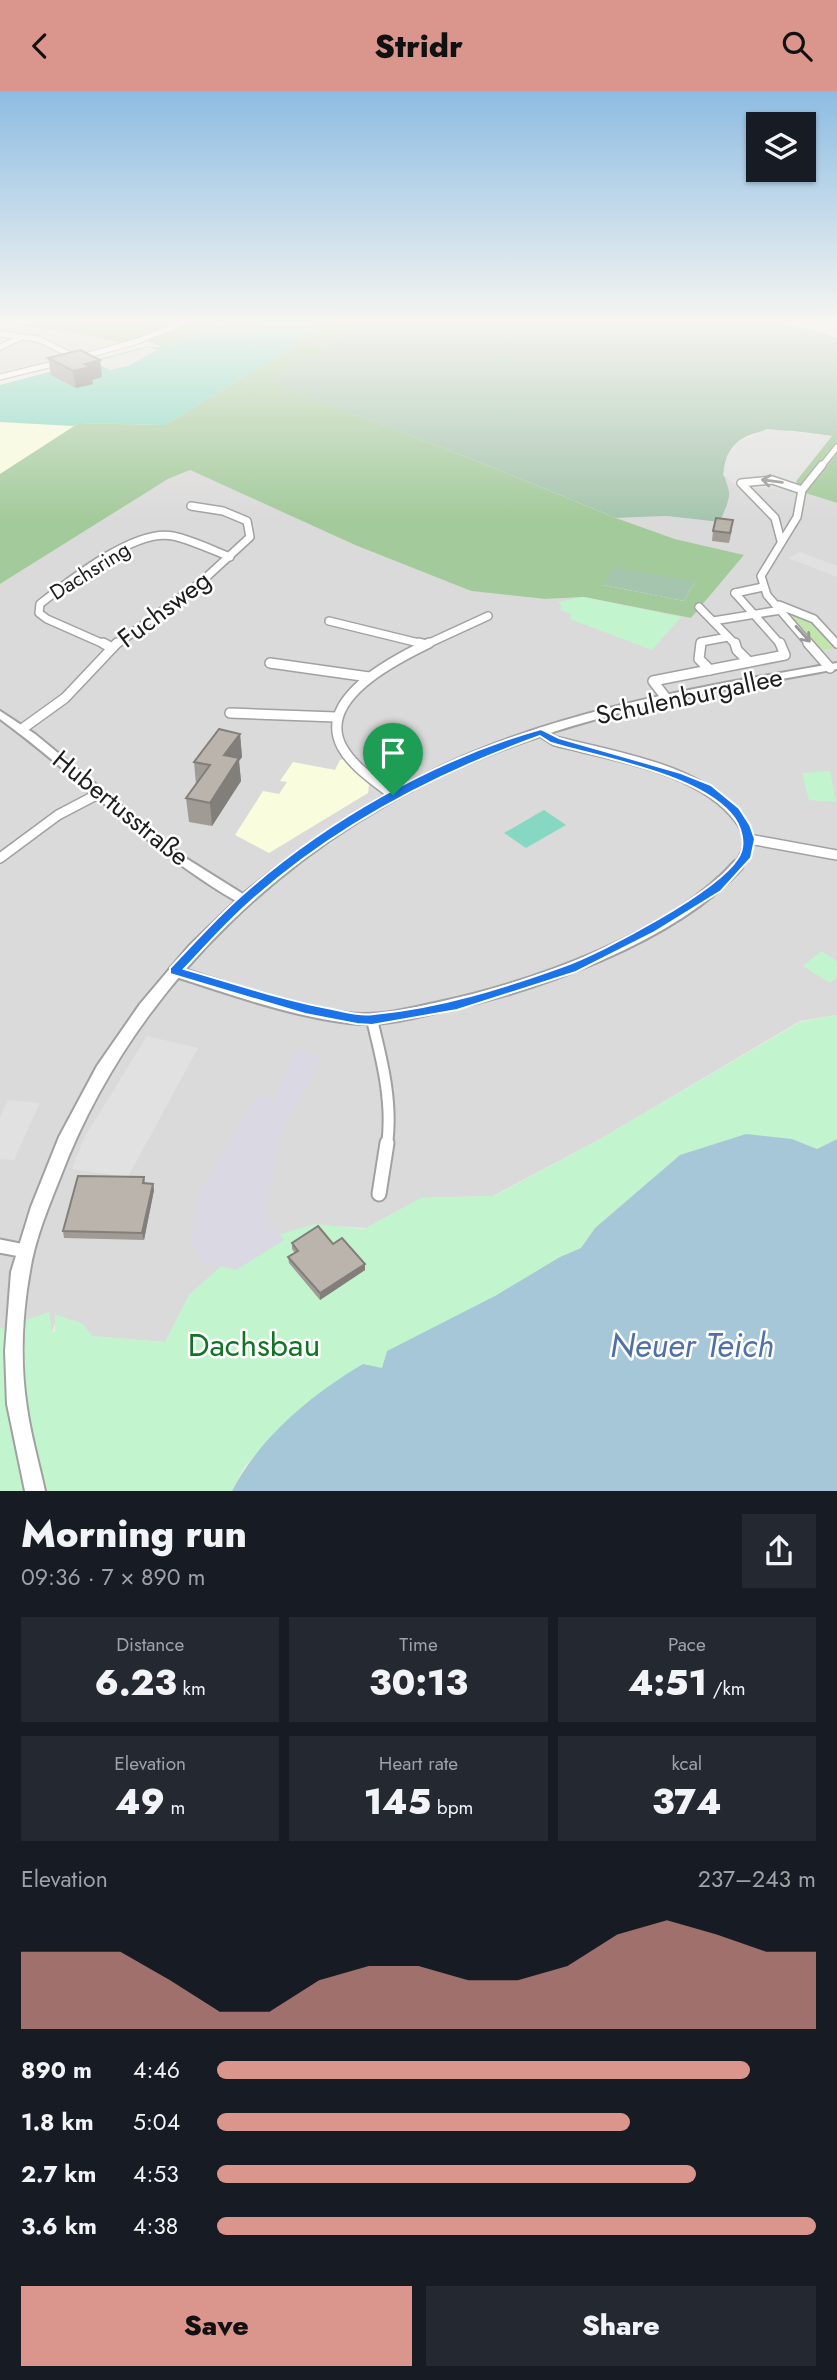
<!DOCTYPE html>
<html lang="en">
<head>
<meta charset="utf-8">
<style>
  :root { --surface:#171b24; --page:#242831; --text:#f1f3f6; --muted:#9ea1a6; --accent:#da958d }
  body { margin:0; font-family:Jost,sans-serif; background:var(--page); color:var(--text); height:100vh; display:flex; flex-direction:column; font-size:26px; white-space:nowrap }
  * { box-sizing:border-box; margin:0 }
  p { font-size:23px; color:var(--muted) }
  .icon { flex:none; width:38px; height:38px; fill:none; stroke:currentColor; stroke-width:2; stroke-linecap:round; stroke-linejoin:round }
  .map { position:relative; height:1400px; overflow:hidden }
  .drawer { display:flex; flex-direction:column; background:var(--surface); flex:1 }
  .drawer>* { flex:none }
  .buttons { position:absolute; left:746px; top:21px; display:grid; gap:14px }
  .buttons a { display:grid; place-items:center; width:70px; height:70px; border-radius:0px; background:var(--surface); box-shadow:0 2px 5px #0004; font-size:35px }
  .pin { position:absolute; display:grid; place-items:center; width:60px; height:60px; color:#fff; margin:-72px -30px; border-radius:50% 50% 50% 0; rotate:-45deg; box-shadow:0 0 7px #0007 }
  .pin .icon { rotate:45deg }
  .round { display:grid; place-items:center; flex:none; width:74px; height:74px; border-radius:0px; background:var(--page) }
  .headline { display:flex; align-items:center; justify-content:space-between; height:119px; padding:0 21px }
  h1 { font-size:38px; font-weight:800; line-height:52px }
  .metrics { display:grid; grid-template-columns:repeat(3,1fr); gap:10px; height:119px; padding:7px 21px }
  .metrics div { display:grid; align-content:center; border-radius:0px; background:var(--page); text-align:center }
  .metrics b { font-size:35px; font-weight:800 }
  .metrics small { font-size:19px; font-weight:400 }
  .metrics p { font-size:19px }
  .chart { height:196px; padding:14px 21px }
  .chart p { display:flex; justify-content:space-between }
  .chart svg { width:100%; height:126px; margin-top:7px; fill:var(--accent); opacity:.7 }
  .cta { display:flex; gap:14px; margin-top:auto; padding:14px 21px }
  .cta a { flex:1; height:80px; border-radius:0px; background:var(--accent); color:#111; font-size:28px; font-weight:800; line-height:80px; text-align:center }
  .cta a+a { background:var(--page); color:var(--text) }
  ul { padding:0 21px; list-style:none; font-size:23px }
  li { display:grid; grid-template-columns:112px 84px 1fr; align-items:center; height:52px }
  li i { height:18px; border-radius:9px; background:var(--accent) }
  header { display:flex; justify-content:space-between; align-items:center; height:91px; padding:0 21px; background:var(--accent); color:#111; font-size:32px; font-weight:800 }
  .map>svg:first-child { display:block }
  .residential { fill:#dbdada }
  .education { fill:#f9fddd }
  .grass { fill:#c1e5ac }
  .forest { fill:#a3ca9b; fill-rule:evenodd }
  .cemetery { fill:#a6c5ae }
  .park { fill:#c2f5cd }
  .pitch { fill:#86d8c2 }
  .parking { fill:#e1e1e1 }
  .plaza { fill:#d9d8e3 }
  .water { fill:#a6c7d8 }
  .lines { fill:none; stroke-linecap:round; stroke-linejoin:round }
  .minor-far4-casing { stroke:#a1a1a1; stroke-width:7 }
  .minor-far3-casing { stroke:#a1a1a1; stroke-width:10 }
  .minor-far2-casing { stroke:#a1a1a1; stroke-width:12 }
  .minor-far1-casing { stroke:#a1a1a1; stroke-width:14 }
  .minor-casing { stroke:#a1a1a1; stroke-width:17 }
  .tertiary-casing { stroke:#a1a1a1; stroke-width:4 }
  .minor-far4 { stroke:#fff; stroke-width:5 }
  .minor-far3 { stroke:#fff; stroke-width:7 }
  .minor-far2 { stroke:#fff; stroke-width:9 }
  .minor-far1 { stroke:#fff; stroke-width:10 }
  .minor { stroke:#fff; stroke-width:13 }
  .tertiary { fill:#fff; fill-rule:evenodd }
  .wall { fill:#a09b95 }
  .shaded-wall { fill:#827e79 }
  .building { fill:#bab4ad; stroke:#827e79; stroke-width:2 }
  .oneway { stroke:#999 }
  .route { fill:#1a73e8; stroke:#fff; stroke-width:2; fill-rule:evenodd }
  .labels { text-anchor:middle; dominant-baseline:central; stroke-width:5; stroke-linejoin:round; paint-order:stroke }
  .far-street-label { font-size:21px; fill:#1d1d1d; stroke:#fff }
  .street-label { font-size:26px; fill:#1d1d1d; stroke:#fff }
  .near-park-label { font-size:32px; fill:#127326; stroke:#fff }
  .near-water-label { font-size:33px; font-style:italic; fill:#5070a6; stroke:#fff }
</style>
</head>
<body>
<header><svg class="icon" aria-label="back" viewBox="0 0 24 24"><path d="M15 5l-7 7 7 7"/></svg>Stridr<svg class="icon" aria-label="search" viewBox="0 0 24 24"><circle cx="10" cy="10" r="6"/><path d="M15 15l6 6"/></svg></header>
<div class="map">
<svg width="837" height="1400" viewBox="0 0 837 1400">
  <rect width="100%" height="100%" fill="#edebe3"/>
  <g class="residential">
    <polygon points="0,234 69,241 123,252 0,284"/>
    <polygon points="190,379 355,454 471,500 545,508 584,506 691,527 743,464 675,448 616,427 666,425 720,431 723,384 792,398 837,412 837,924 800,930 602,1047 493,1105 422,1107 366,1137 315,1134 191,1202 165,1251 87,1245 55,1232 0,1400 0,493 168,388"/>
  </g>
  <g class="education">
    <polygon points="0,331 74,335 0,383"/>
    <polygon points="344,668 369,694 368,702 269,762 235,744 263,700 279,703 287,691 280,690 293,671 335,679 340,669"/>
  </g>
  <polygon class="grass" points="799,526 813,531 837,557 820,559 794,530 794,526"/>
  <g class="forest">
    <polygon points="0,232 211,232 164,257 141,247 123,252 69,241"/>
    <path d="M313 232H365L270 291 482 372 616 427 675 448 744 464 691 527 584 506 545 508 471 500 355 454 190 379 168 388 0 493V383L79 332 165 334 321 238ZM695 491 684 510 603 494Z"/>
    <polygon points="837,338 837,412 799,400 796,390"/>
  </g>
  <g class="cemetery">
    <path d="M365 232H784L837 246V338L832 345C795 341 732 325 724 378 723 388 730 396 729 405 728 413 723 423 720 431L666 425 616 427 482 372 269 291Z"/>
    <polygon points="615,476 695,491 684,510 603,494"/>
  </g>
  <g class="park">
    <polygon points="583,506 681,526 652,559 570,528 571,523 560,519 562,515 558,511"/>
    <polygon points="830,680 836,711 809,709 802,682"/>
    <polygon points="821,860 837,870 837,886 830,892 803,875"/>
    <polygon points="837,924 837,1048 817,1058 792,1048 680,1064 595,1137 581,1157 560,1166 382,1277 283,1334 245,1375 232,1400 0,1400 0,1238 49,1221 52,1241 55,1241 55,1223 83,1233 92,1245 165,1251 189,1204 246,1153 315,1133 364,1138 421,1107 494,1105 602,1047 800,931"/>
  </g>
  <g class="pitch">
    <polygon points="211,232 313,232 322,238 165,334 79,332 74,335 0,331 0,294 148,255 164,257"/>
    <polygon points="544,719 566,734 526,757 504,742"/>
  </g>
  <g class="parking">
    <polygon points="149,256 157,259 128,275 110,279 94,271"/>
    <polygon points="767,338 832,345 796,390 799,400 738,396 723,384 727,365 739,350"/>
    <polygon points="800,461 837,475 837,486 788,467"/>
    <polygon points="147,945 198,957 128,1086 72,1078 84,1047"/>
    <polygon points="8,1009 40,1012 14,1069 0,1068 0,1026"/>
  </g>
  <polygon class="plaza" points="297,957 323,966 282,1038 266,1123 284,1149 236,1179 202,1171 189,1144 202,1096 257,1005 274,1008"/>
  <path class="water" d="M746 1043 792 1048 817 1058 837 1048V1400H232C259 1347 312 1303 363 1273L382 1277 387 1260 495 1205 560 1166 581 1157 595 1137 680 1064Z"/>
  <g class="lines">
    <g class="minor-far4-casing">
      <g id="minor-far4">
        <polyline points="833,232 837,236"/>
        <polyline points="0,243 38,248 77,267"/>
        <polyline points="0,256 22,246"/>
        <polyline points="78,267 138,250 182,232"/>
        <polyline points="0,286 61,271"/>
        <polyline points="821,376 837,356"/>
      </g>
    </g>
    <g class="minor-far3-casing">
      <g id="minor-far3">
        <polyline points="781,450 775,427 741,392 772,389 802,399"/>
        <polyline points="735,502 763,496"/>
        <polyline points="735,502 781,554"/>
        <polyline points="779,514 814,528 837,553"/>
        <polyline points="699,516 736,554"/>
        <polyline points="329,530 423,553"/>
        <polyline points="713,530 781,519"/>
        <path d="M106 554 47 528 39 522 40 513C69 490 135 437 173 445 192 449 212 459 230 466"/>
        <polyline points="116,554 200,492 250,446 247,430 223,420 191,415"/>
        <polyline points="425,554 488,525"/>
        <polyline points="701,554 701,551 728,546"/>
        <polyline points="810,554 767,504 761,485 797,426 802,399 822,374"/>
      </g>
    </g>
    <g class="minor-far2-casing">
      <g id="minor-far2">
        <polyline points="103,552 112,557"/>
        <polyline points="419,552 423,553"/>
        <polyline points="701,552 699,568 710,579"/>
        <polyline points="735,552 737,559 749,571"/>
        <polyline points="808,552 830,577"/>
        <polyline points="270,572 369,586"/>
        <polyline points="666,607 653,590 785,564 780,552"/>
        <polyline points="230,622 336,626"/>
        <polyline points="22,638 65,607 117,552"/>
        <path d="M541 641 555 650C613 665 701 677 739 728 752 744 750 761 737 776"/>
        <path d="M393 704C375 690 353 676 342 656 316 608 394 569 429 552"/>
        <polyline points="749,748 837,764"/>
        <polyline points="0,767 58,724 100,702"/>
      </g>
    </g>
    <g class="minor-far1-casing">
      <g id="minor-far1">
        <path d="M174 880C230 898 302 924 360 928 386 929 413 922 439 916 533 896 673 847 738 774"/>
        <path d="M372 929C382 969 393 1012 387 1054"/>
      </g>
    </g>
    <g class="minor-casing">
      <g id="minor">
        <polyline points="379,1103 387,1052"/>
        <polyline points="0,1155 25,1160"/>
      </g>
    </g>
    <g class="tertiary-casing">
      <path id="tertiary" d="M837 572V578C720 599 600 619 489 664 297 741 134 892 60 1087 48 1117 35 1148 30 1180 22 1224 20 1273 27 1317 31 1345 39 1372 45 1400H25L7 1313 5 1260 11 1181 31 1116 59 1046 97 975 140 913 189 855 236 810C149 760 81 687 0 628V620L35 643 184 766 243 803C302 755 364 712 434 679 559 618 701 596 837 572Z"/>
    </g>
    <use href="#minor-far4" class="minor-far4"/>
    <use href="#minor-far3" class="minor-far3"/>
    <use href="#minor-far2" class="minor-far2"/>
    <use href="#minor-far1" class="minor-far1"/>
    <use href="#minor" class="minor"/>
    <use href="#tertiary" class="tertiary"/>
  </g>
  <g class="wall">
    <polygon points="224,232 259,232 250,237"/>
    <polygon points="48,267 100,269 102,286 92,289 93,293 76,297 51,284"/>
    <polygon points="732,439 729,452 712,450 713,440"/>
    <polygon points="240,643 242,666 239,670 241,690 212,735 189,731 186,707 196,693 194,671"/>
    <polygon points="144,1086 145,1092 154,1099 144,1149 64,1147 63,1140"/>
    <polygon points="292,1152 333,1153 365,1179 320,1209 289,1172 288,1166 295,1162 292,1158"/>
  </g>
  <g class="shaded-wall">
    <polygon points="250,232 259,232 250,237"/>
    <polygon points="100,269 102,286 92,289 93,293 76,297 73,280 85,273"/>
    <polygon points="240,643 242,666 239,670 241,690 212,735 210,712 224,664"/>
    <polygon points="153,1093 154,1099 144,1149 142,1142"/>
    <polygon points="365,1173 365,1179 320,1209 320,1202"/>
  </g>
  <g class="building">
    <polygon points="80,259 100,269 85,273 90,276 73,280 48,267"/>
    <polygon points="716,427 733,429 730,442 713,440"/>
    <polygon points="219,638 240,643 224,664 239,667 210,712 186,707 210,674 194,671"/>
    <polygon points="78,1085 144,1086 143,1092 153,1093 142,1142 63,1140"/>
    <polygon points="318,1135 333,1153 342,1147 365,1173 320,1202 288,1166 298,1160 292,1152"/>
  </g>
  <defs><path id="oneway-shaft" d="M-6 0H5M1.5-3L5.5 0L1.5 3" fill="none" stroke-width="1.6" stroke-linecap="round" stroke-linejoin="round" transform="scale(1.75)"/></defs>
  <g class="oneway">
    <use href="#oneway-shaft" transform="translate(772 390) rotate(-173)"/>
    <use href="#oneway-shaft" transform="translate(803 543) rotate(48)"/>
  </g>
  <linearGradient id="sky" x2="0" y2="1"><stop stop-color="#8dbce2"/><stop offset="0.54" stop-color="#f7f6f2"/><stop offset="1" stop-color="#f7f6f2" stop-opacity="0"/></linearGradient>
  <rect width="837" height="428" fill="url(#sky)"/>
  <path class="route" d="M541 638 559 647 681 682 711 694 739 717 750 734 755 748 751 767 721 800 653 842 576 881 457 919 372 934 357 933 305 923 170 883V877C193 853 216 827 241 805 324 731 434 668 541 638ZM540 645 551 652C602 667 697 683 731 723 741 734 747 754 738 767 717 801 603 861 564 875 503 897 439 917 374 923 360 925 346 921 332 918 282 909 233 892 184 878 206 855 227 831 251 810 336 734 434 683 540 645Z"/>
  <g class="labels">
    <g class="far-street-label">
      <text transform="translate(90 480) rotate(-32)">Dachsring</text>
    </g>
    <g class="street-label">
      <text transform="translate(164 518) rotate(-37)">Fuchsweg</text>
      <text transform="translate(689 605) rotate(-12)">Schulenburgallee</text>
      <text transform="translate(121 717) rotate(39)">Hubertusstraße</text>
    </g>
    <g class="near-park-label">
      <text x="254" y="1254">Dachsbau</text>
    </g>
    <g class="near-water-label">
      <text x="692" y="1254">Neuer Teich</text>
    </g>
  </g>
</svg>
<div class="buttons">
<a><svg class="icon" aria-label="layers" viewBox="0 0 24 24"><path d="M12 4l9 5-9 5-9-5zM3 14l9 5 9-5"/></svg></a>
</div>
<div class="pin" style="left:393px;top:704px;background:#1e9e55"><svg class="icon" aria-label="arrive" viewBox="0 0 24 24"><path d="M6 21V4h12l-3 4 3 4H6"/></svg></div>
</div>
<section class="drawer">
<div class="headline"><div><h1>Morning run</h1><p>09:36 · 7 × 890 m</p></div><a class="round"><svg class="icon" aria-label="share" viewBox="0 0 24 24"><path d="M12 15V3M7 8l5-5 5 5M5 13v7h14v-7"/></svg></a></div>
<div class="metrics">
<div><p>Distance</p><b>6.23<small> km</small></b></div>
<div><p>Time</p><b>30:13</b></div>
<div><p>Pace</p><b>4:51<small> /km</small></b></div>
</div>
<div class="metrics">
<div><p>Elevation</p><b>49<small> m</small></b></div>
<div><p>Heart rate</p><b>145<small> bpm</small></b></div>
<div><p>kcal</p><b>374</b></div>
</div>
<div class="chart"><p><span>Elevation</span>237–243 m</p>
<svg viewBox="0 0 160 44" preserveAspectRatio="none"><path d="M0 44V17L10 17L20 17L30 27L40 38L50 38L60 27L70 22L80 22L90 27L100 27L110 22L120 11L130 6L140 11L150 17L160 17V44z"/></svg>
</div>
<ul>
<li><b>890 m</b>4:46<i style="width:89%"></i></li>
<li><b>1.8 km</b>5:04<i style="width:69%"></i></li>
<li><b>2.7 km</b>4:53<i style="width:80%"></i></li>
<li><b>3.6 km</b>4:38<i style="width:100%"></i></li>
</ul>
<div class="cta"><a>Save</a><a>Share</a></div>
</section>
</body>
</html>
